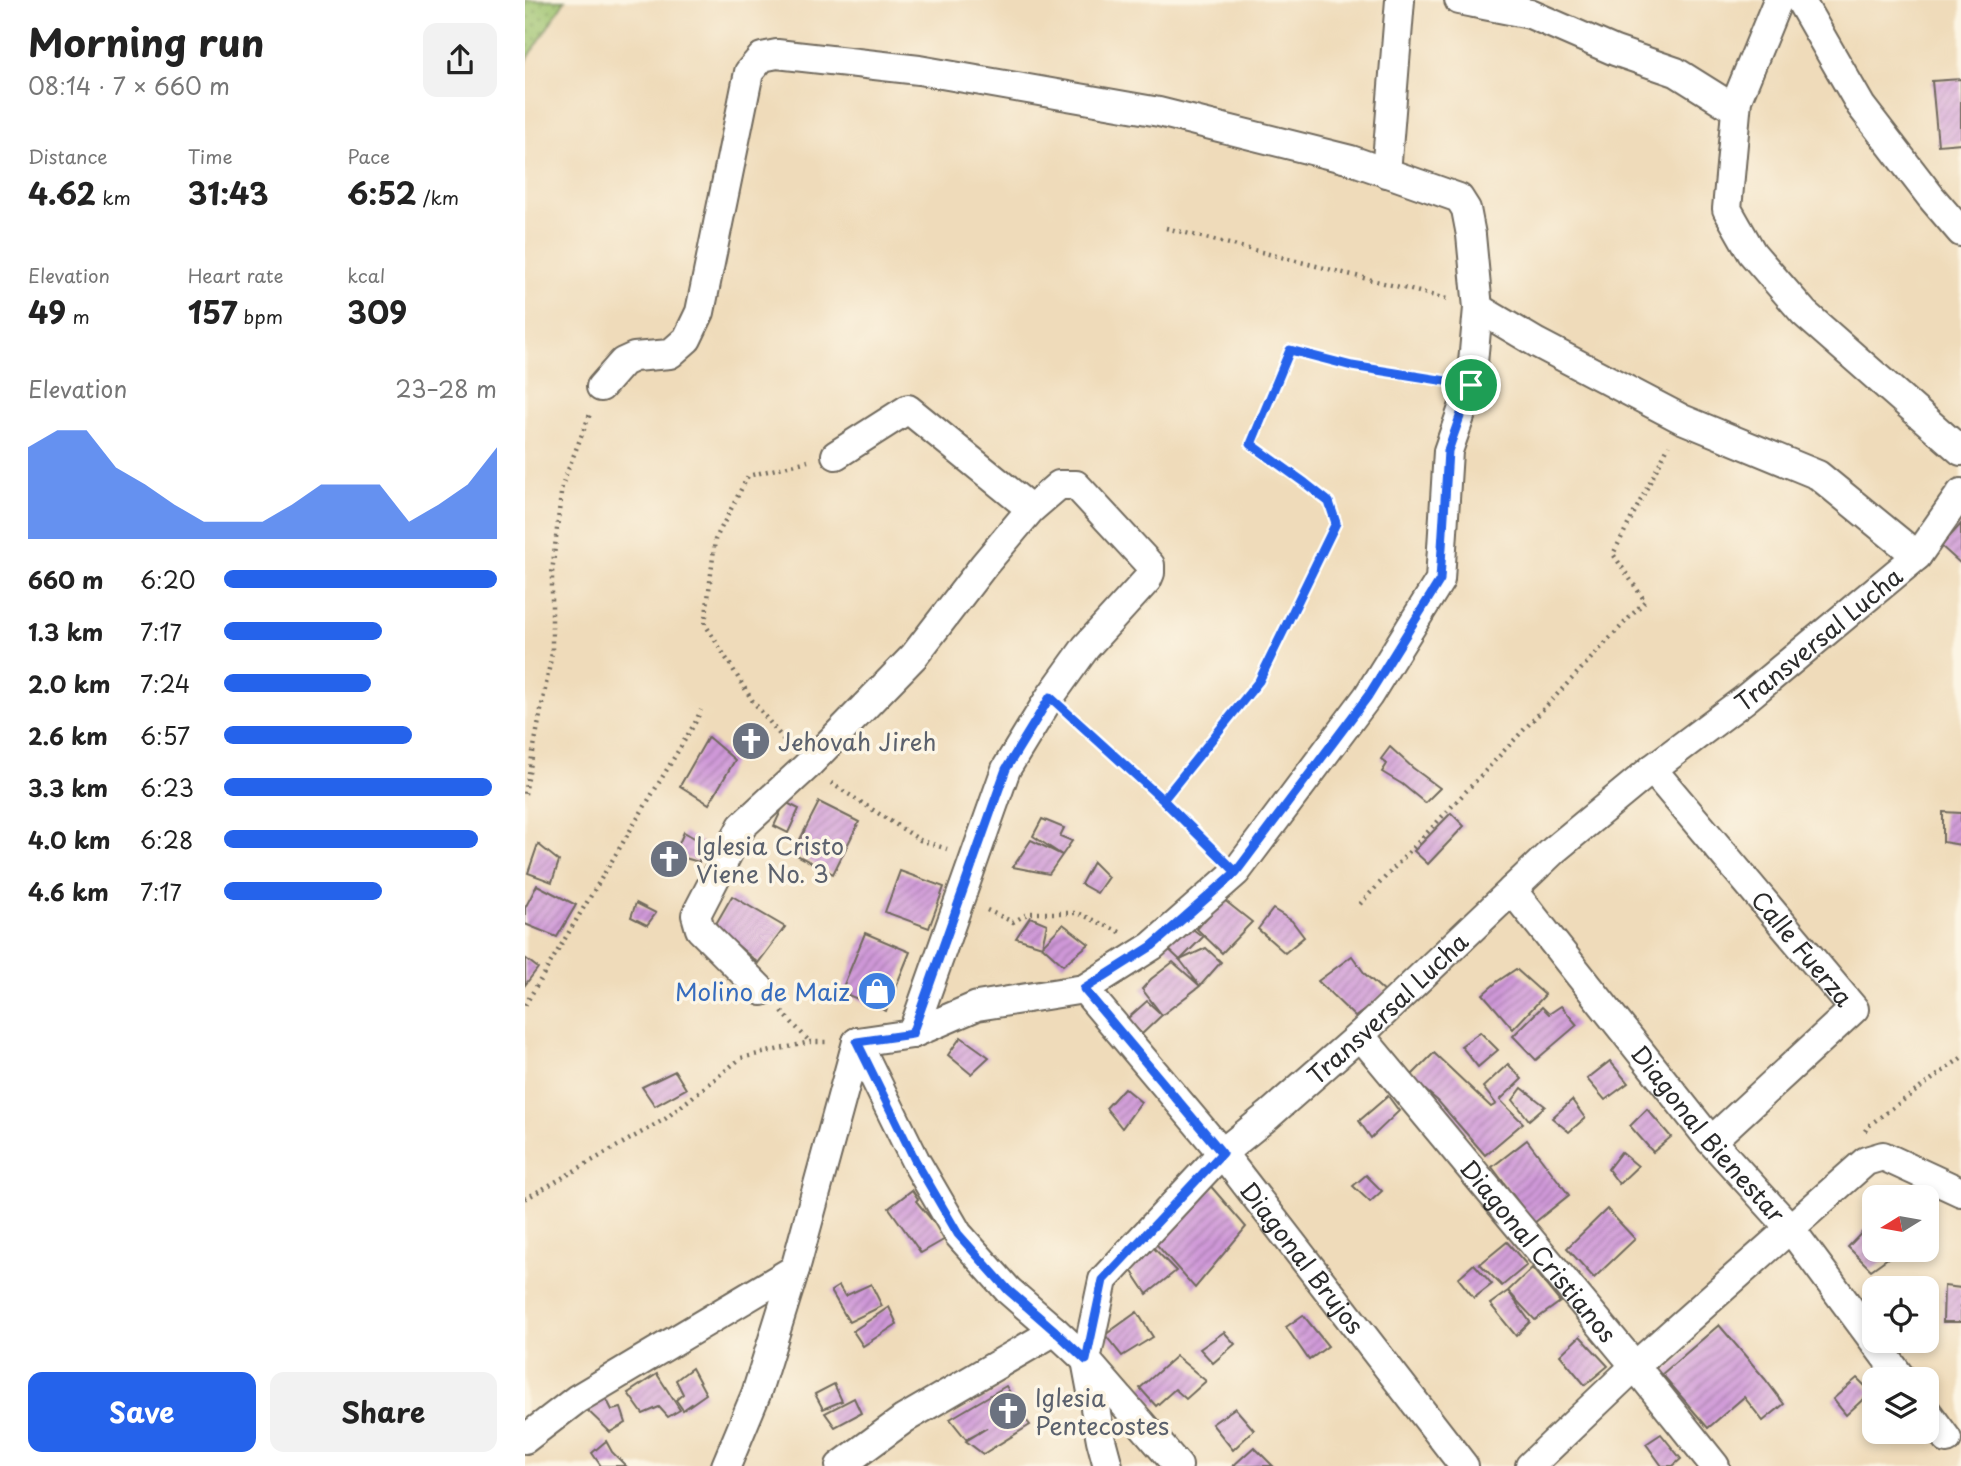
<!DOCTYPE html>
<html lang="en">
<head>
<meta charset="utf-8">
<style>
  :root { --surface:#fff; --page:#f2f2f2; --text:#222; --muted:#767676; --accent:#2563eb }
  body { margin:0; font-family:"Playpen Sans",sans-serif; background:var(--page); color:var(--text); height:100vh; display:flex; flex-direction:column; font-size:26px; white-space:nowrap }
  * { box-sizing:border-box; margin:0 }
  p { font-size:23px; color:var(--muted) }
  .icon { flex:none; width:38px; height:38px; fill:none; stroke:currentColor; stroke-width:2; stroke-linecap:round; stroke-linejoin:round }
  .map { position:relative; flex:1; overflow:hidden }
  .side { display:flex; flex-direction:column; background:var(--surface); width:525px }
  .side>* { flex:none }
  .needle { width:46px; rotate:259deg }
  .buttons { position:absolute; left:1337px; top:1185px; display:grid; gap:14px }
  .buttons a { display:grid; place-items:center; width:77px; height:77px; border-radius:14px; background:var(--surface); box-shadow:0 4px 10px #0003; font-size:35px }
  .pin { position:absolute; display:grid; place-items:center; width:60px; height:60px; color:#fff; margin:-30px; border:4px solid #fff; border-radius:50%; box-shadow:0 2px 7px #0007 }
  .round { display:grid; place-items:center; flex:none; width:74px; height:74px; border-radius:14px; background:var(--page) }
  .overview { display:flex; align-items:center; justify-content:space-between; height:119px; padding:0 28px }
  h1 { font-size:38px; font-weight:700; line-height:52px }
  .figures { display:grid; grid-template-columns:repeat(3,1fr); gap:10px; height:119px; padding:7px 28px }
  .figures div { display:grid; align-content:center }
  .figures b { font-size:30px; font-weight:700 }
  .figures small { font-size:19px; font-weight:400 }
  .figures p { font-size:19px }
  .chart { height:196px; padding:14px 28px }
  .chart p { display:flex; justify-content:space-between }
  .chart svg { width:100%; height:126px; margin-top:7px; fill:var(--accent); opacity:.7 }
  .button { display:flex; gap:14px; margin-top:auto; padding:14px 28px }
  .button a { flex:1; height:80px; border-radius:14px; background:var(--accent); color:#fff; font-size:28px; font-weight:700; line-height:80px; text-align:center }
  .button a+a { background:var(--page); color:var(--text) }
  ul { padding:0 28px; list-style:none; font-size:23px }
  li { display:grid; grid-template-columns:112px 84px 1fr; align-items:center; height:52px }
  li i { height:18px; border-radius:9px; background:var(--accent) }
  main { display:flex; flex:1; min-height:0 }
  .map>svg:first-child { display:block }
  .grass { fill:url(#grass-dots); stroke:#64764c; stroke-width:2 }
  .building { fill:url(#building-hatch) }
  .lines { fill:none; stroke-linecap:round; stroke-linejoin:round }
  .street-casing { stroke:#70695d; stroke-width:32 }
  .path { stroke:#70695d; stroke-width:4.5; stroke-dasharray:2 5; stroke-linecap:butt }
  .street { stroke:#fff; stroke-width:28 }
  .route-casing { stroke:#fff; stroke-width:14 }
  .route { stroke:#2563eb; stroke-width:9 }
  .labels { text-anchor:middle; dominant-baseline:central; stroke-width:7; stroke-linejoin:round; paint-order:stroke }
  .street-label { font-size:24px; fill:#2b2b2b; stroke:#fcf5e5 }
  .worship-label { font-size:24px; fill:#5b616d; stroke:#fcf5e5; text-anchor:start }
  .shop-label { font-size:24px; fill:#366cbe; stroke:#fcf5e5; text-anchor:end }
</style>
</head>
<body>
<main>
<section class="side">
<div class="overview"><div><h1>Morning run</h1><p>08:14 · 7 × 660 m</p></div><a class="round"><svg class="icon" aria-label="share" viewBox="0 0 24 24"><path d="M12 15V3M7 8l5-5 5 5M5 13v7h14v-7"/></svg></a></div>
<div class="figures">
<div><p>Distance</p><b>4.62<small> km</small></b></div>
<div><p>Time</p><b>31:43</b></div>
<div><p>Pace</p><b>6:52<small> /km</small></b></div>
</div>
<div class="figures">
<div><p>Elevation</p><b>49<small> m</small></b></div>
<div><p>Heart rate</p><b>157<small> bpm</small></b></div>
<div><p>kcal</p><b>309</b></div>
</div>
<div class="chart"><p><span>Elevation</span>23–28 m</p>
<svg viewBox="0 0 160 44" preserveAspectRatio="none"><path d="M0 44V12L10 6L20 6L30 19L40 25L50 32L60 38L70 38L80 38L90 32L100 25L110 25L120 25L130 38L140 32L150 25L160 12V44z"/></svg>
</div>
<ul>
<li><b>660 m</b>6:20<i style="width:100%"></i></li>
<li><b>1.3 km</b>7:17<i style="width:58%"></i></li>
<li><b>2.0 km</b>7:24<i style="width:54%"></i></li>
<li><b>2.6 km</b>6:57<i style="width:69%"></i></li>
<li><b>3.3 km</b>6:23<i style="width:98%"></i></li>
<li><b>4.0 km</b>6:28<i style="width:93%"></i></li>
<li><b>4.6 km</b>7:17<i style="width:58%"></i></li>
</ul>
<div class="button"><a>Save</a><a>Share</a></div>
</section>
<div class="map">
<svg width="1436" height="1466" viewBox="0 0 1436 1466">
  <defs>
    <pattern id="grass-dots" width="8" height="8" patternUnits="userSpaceOnUse" patternTransform="scale(1.75)"><rect width="8" height="8" fill="#9cc26d"/><path d="M2 2h.1M6 6h.1" fill="none" stroke="#7f9e5a" stroke-width="1.8" stroke-linecap="round"/></pattern>
    <pattern id="building-hatch" width="6" height="6" patternUnits="userSpaceOnUse" patternTransform="scale(1.75)"><rect width="6" height="6" fill="#cf98d8"/><path d="M-1 1l2-2M0 6l6-6M5 7l2-2" fill="none" stroke="#a87caf"/></pattern>
  </defs>
  <rect width="100%" height="100%" fill="#fcf5e5"/>
  <filter id="ink" filterUnits="userSpaceOnUse"><feTurbulence type="fractalNoise" baseFrequency=".0143" numOctaves="2"/><feDisplacementMap in="SourceGraphic" scale="14" xChannelSelector="R" yChannelSelector="G"/><feConvolveMatrix kernelMatrix="1 2 1 2 8 2 1 2 1" color-interpolation-filters="sRGB"/></filter>
  <filter id="wash" filterUnits="userSpaceOnUse"><feTurbulence type="fractalNoise" baseFrequency=".00686" numOctaves="4" result="noise"/><feDisplacementMap in="SourceGraphic" scale="28" xChannelSelector="R" yChannelSelector="G"/><feGaussianBlur stdDeviation="1.57" result="paint"/><feColorMatrix in="noise" values="0 0 0 0 0 0 0 0 0 0 0 0 0 0 0 0 0 1.4 0 .05"/><feComposite in="paint" operator="in"/></filter>
  <g filter="url(#wash)">
    <rect width="100%" height="100%" fill="#efdbba"/>
    <polygon class="grass" points="0,0 40,0 0,63"/>
    <g id="blocks">
      <g class="building">
        <polygon points="1436,79 1436,143 1413,145 1407,81"/>
        <polygon points="1436,524 1436,564 1416,546"/>
        <polygon points="183,737 210,760 184,804 155,786"/>
        <polygon points="865,747 888,768 915,788 900,803 877,784 857,772 862,764 856,759"/>
        <polygon points="260,802 274,809 263,833 249,826"/>
        <polygon points="294,802 334,822 308,874 268,853"/>
        <polygon points="1418,812 1436,813 1436,845 1418,842"/>
        <polygon points="926,813 939,826 903,864 889,851"/>
        <polygon points="517,819 539,828 535,836 547,841 524,874 488,867 506,840 537,855 508,836"/>
        <polygon points="159,832 178,843 174,862 149,855"/>
        <polygon points="13,844 34,861 27,882 3,873"/>
        <polygon points="568,862 583,877 572,893 556,884"/>
        <polygon points="375,871 419,887 404,928 360,912"/>
        <polygon points="12,885 51,905 32,937 0,924 0,908"/>
        <polygon points="207,896 260,927 233,963 210,943 188,929"/>
        <polygon points="698,899 727,922 697,953 672,929"/>
        <polygon points="111,903 131,913 122,925 106,917"/>
        <polygon points="748,909 767,921 779,937 760,953 733,929"/>
        <polygon points="505,917 522,924 517,946 538,924 564,944 538,965 517,946 491,938"/>
        <polygon points="660,923 678,937 655,960 639,945"/>
        <polygon points="340,933 385,952 361,1011 316,992"/>
        <polygon points="681,948 696,962 675,986 637,1015 617,989 626,979 648,962 675,986 655,960"/>
        <polygon points="827,956 840,974 862,994 830,1017 793,981"/>
        <polygon points="0,958 13,968 0,985"/>
        <polygon points="991,969 1020,995 988,1029 958,994 973,981"/>
        <polygon points="622,1001 637,1015 617,1034 602,1019"/>
        <polygon points="1036,1006 1052,1025 1011,1060 988,1036 1017,1007 1024,1014"/>
        <polygon points="955,1032 973,1050 953,1067 936,1046"/>
        <polygon points="436,1037 464,1057 446,1074 423,1055"/>
        <polygon points="909,1053 966,1107 971,1104 958,1087 983,1064 997,1079 975,1100 998,1123 960,1155 913,1101 885,1077"/>
        <polygon points="1085,1061 1103,1083 1080,1100 1062,1079"/>
        <polygon points="150,1071 161,1089 130,1106 117,1087"/>
        <polygon points="599,1088 616,1102 597,1128 581,1108"/>
        <polygon points="997,1088 1020,1106 1004,1120 988,1100"/>
        <polygon points="863,1096 874,1111 846,1138 834,1121"/>
        <polygon points="1047,1100 1060,1118 1044,1132 1027,1118"/>
        <polygon points="1122,1109 1146,1137 1128,1152 1105,1126"/>
        <polygon points="1002,1140 1044,1195 1009,1223 967,1167"/>
        <polygon points="1096,1152 1113,1166 1094,1184 1083,1169"/>
        <polygon points="841,1175 857,1191 845,1202 828,1186"/>
        <polygon points="683,1183 721,1227 670,1288 625,1237"/>
        <polygon points="387,1190 393,1199 391,1201 422,1238 396,1253 364,1208"/>
        <polygon points="1082,1209 1110,1239 1069,1278 1042,1248"/>
        <polygon points="1349,1220 1349,1250 1374,1250 1346,1270 1323,1247"/>
        <polygon points="620,1239 651,1271 622,1294 604,1267"/>
        <polygon points="982,1242 1002,1265 977,1286 955,1264"/>
        <polygon points="949,1264 967,1284 949,1298 933,1278"/>
        <polygon points="1007,1268 1035,1302 1010,1320 983,1291 1005,1322 991,1336 965,1304 983,1291"/>
        <polygon points="346,1284 357,1306 324,1322 306,1291 314,1286 320,1296"/>
        <polygon points="1419,1286 1436,1288 1436,1322 1418,1322"/>
        <polygon points="364,1307 372,1324 338,1346 328,1331"/>
        <polygon points="612,1312 628,1337 597,1356 580,1335"/>
        <polygon points="778,1315 803,1346 784,1360 761,1327"/>
        <polygon points="1194,1325 1240,1379 1259,1404 1238,1421 1219,1397 1183,1428 1137,1374"/>
        <polygon points="699,1332 710,1344 688,1363 675,1349"/>
        <polygon points="1055,1336 1083,1366 1060,1385 1035,1355"/>
        <polygon points="651,1356 681,1381 661,1399 650,1389 631,1406 615,1388"/>
        <polygon points="167,1368 181,1394 158,1410 151,1400 158,1394 151,1380"/>
        <polygon points="132,1374 155,1410 143,1417 134,1407 118,1414 103,1393"/>
        <polygon points="1332,1378 1346,1392 1321,1415 1308,1399"/>
        <polygon points="309,1384 317,1401 298,1409 290,1394"/>
        <polygon points="481,1386 495,1409 493,1410 505,1425 458,1454 441,1441 462,1428 441,1439 425,1419"/>
        <polygon points="80,1396 87,1410 96,1408 101,1423 85,1432 59,1407"/>
        <polygon points="329,1398 336,1413 310,1427 300,1413"/>
        <polygon points="710,1408 729,1430 708,1450 687,1424"/>
        <polygon points="1136,1434 1156,1459 1148,1466 1137,1466 1121,1444"/>
        <polygon points="81,1441 87,1452 101,1466 76,1466 67,1453"/>
        <polygon points="729,1447 748,1466 708,1466"/>
      </g>
    </g>
  </g>
  <g filter="url(#ink)">
    <use href="#blocks" fill-opacity="0" stroke="#70695d" stroke-width="2"/>
    <g class="lines">
      <g class="street-casing">
        <g id="street">
          <polyline points="934,0 1005,14 1090,51 1151,72 1210,109"/>
          <polyline points="1253,0 1212,100 1202,209 1227,253 1279,313 1436,451"/>
          <polyline points="1275,0 1336,106 1406,197 1436,232"/>
          <polyline points="861,173 875,0"/>
          <polyline points="953,308 1012,343 1157,419 1293,475 1392,556"/>
          <polyline points="76,387 98,362 109,357 145,354 162,339 175,312 224,72 237,57 252,54 394,70 634,112 826,160 934,198 941,209 946,235 953,308 946,385 923,451 915,580 843,696 711,872 627,946 559,989 452,1006 387,1034 332,1042"/>
          <polyline points="311,455 383,409 506,509"/>
          <path id="s1" d="M1127 769 1329 1009 1186 1141"/>
          <path id="s2" d="M987 890 1186 1141 1265 1228 1377 1379"/>
          <path id="s3" d="M559 989 697 1153 939 1466"/>
          <polyline points="237,991 175,929 171,915 217,826 281,767 389,656 459,565 506,509 534,485 551,485 625,565 625,573 622,580 561,647 525,697 481,769 387,1034"/>
          <path id="s4" d="M835 1035 1110 1366 1190 1466"/>
          <polyline points="332,1042 390,1160 433,1234 483,1290 530,1331"/>
          <polyline points="1402,1412 1422,1439"/>
          <polyline points="0,1439 52,1399 270,1269"/>
          <polyline points="201,1466 231,1394 270,1269 332,1042"/>
          <polyline points="315,1466 379,1419 530,1331 561,1360 653,1466"/>
          <path id="s5" d="M583 1466 576 1440 561 1360 578 1280 697 1153 744 1115 835 1035 1029 850 1127 769 1219 700 1392 556 1436 493"/>
          <polyline points="1005,1466 1110,1366 1341,1161 1358,1156 1436,1192"/>
        </g>
      </g>
      <g class="path">
        <polyline points="641,228 922,299"/>
        <polyline points="546,716 638,800 690,852"/>
        <polyline points="263,745 227,700 180,624 190,540 223,476 283,461"/>
        <polyline points="306,783 395,840 422,849"/>
        <polyline points="0,794 27,653 27,573 37,485 65,414"/>
        <polyline points="638,800 734,681 811,523 804,502 780,483 726,445 765,350 826,366 917,380"/>
        <polyline points="835,904 1120,601 1088,554 1144,445"/>
        <polyline points="462,910 488,922 504,913 553,913 595,932"/>
        <polyline points="0,1005 170,723 176,710"/>
        <polyline points="257,1012 284,1041"/>
        <polyline points="1340,1131 1343,1126 1436,1058"/>
        <polyline points="0,1199 140,1119 216,1058 285,1042 303,1042"/>
      </g>
      <use href="#street" class="street"/>
    </g>
  </g>
  <g class="lines" filter="url(#ink)">
    <g class="route-casing">
      <polyline id="route" points="946,385 923,451 915,580 843,696 711,872 638,800 525,697 481,769 387,1034 332,1042 390,1160 433,1234 483,1290 530,1331 561,1360 578,1280 697,1153 559,989 627,946 711,872 638,800 734,681 811,523 804,502 780,483 726,444 765,350 827,366 946,385"/>
    </g>
    <use href="#route" class="route"/>
  </g>
  <defs>
    <g id="church-disc" transform="scale(2.0125)"><circle r="9.5" fill="#6b7280" stroke="#fcf5e5"/><path d="M-1.2-6h2.4v3.5h3.3v2.4h-3.3V6h-2.4V-.1h-3.3v-2.4h3.3Z" fill="#fff"/></g>
    <g id="shop-disc" transform="scale(2.0125)"><circle r="9.5" fill="#3f7fe0" stroke="#fcf5e5"/><path d="M-5-2.5h2.3a2.7 3.5 0 0 1 5.4 0H5L5.5 6h-11ZM-1.5-2.5h3a1.5 2.3 0 0 0-3 0Z" fill="#fff"/></g>
  </defs>
  <g fill-rule="evenodd">
    <use href="#church-disc" x="226" y="741"/>
    <use href="#church-disc" x="144" y="859"/>
    <use href="#shop-disc" x="352" y="991"/>
    <use href="#church-disc" x="483" y="1411"/>
  </g>
  <g class="labels">
    <g class="street-label">
      <text stroke="none"><textPath href="#s5" startOffset="1152">Transversal Lucha</textPath></text>
      <text stroke="none"><textPath href="#s1" startOffset="234">Calle Fuerza</textPath></text>
      <text stroke="none"><textPath href="#s5" startOffset="584">Transversal Lucha</textPath></text>
      <text stroke="none"><textPath href="#s2" startOffset="313">Diagonal Bienestar</textPath></text>
      <text stroke="none"><textPath href="#s4" startOffset="280">Diagonal Cristianos</textPath></text>
      <text stroke="none"><textPath href="#s3" startOffset="346">Diagonal Brujos</textPath></text>
    </g>
    <g class="worship-label">
      <text x="253" y="741">Jehovah Jireh</text>
      <text x="171" y="845">Iglesia Cristo<tspan x="171" dy="28">Viene No. 3</tspan></text>
      <text x="510" y="1397">Iglesia<tspan x="510" dy="28">Pentecostes</tspan></text>
    </g>
    <g class="shop-label">
      <text x="325" y="991">Molino de Maiz</text>
    </g>
  </g>
</svg>
<div class="buttons">
<a><svg class="needle" viewBox="-14 -14 28 28"><path d="M0-13l5 13h-10z" fill="#e53935"/><path d="M0 13l5-13h-10z" fill="#767676"/></svg></a>
<a><svg class="icon" aria-label="locate" viewBox="0 0 24 24"><circle cx="12" cy="12" r="6"/><path d="M12 2v4M12 18v4M2 12h4M18 12h4"/></svg></a>
<a><svg class="icon" aria-label="layers" viewBox="0 0 24 24"><path d="M12 4l9 5-9 5-9-5zM3 14l9 5 9-5"/></svg></a>
</div>
<div class="pin" style="left:946px;top:385px;background:#1e9e55"><svg class="icon" aria-label="arrive" viewBox="0 0 24 24"><path d="M6 21V4h12l-3 4 3 4H6"/></svg></div>
</div>
</main>
</body>
</html>
